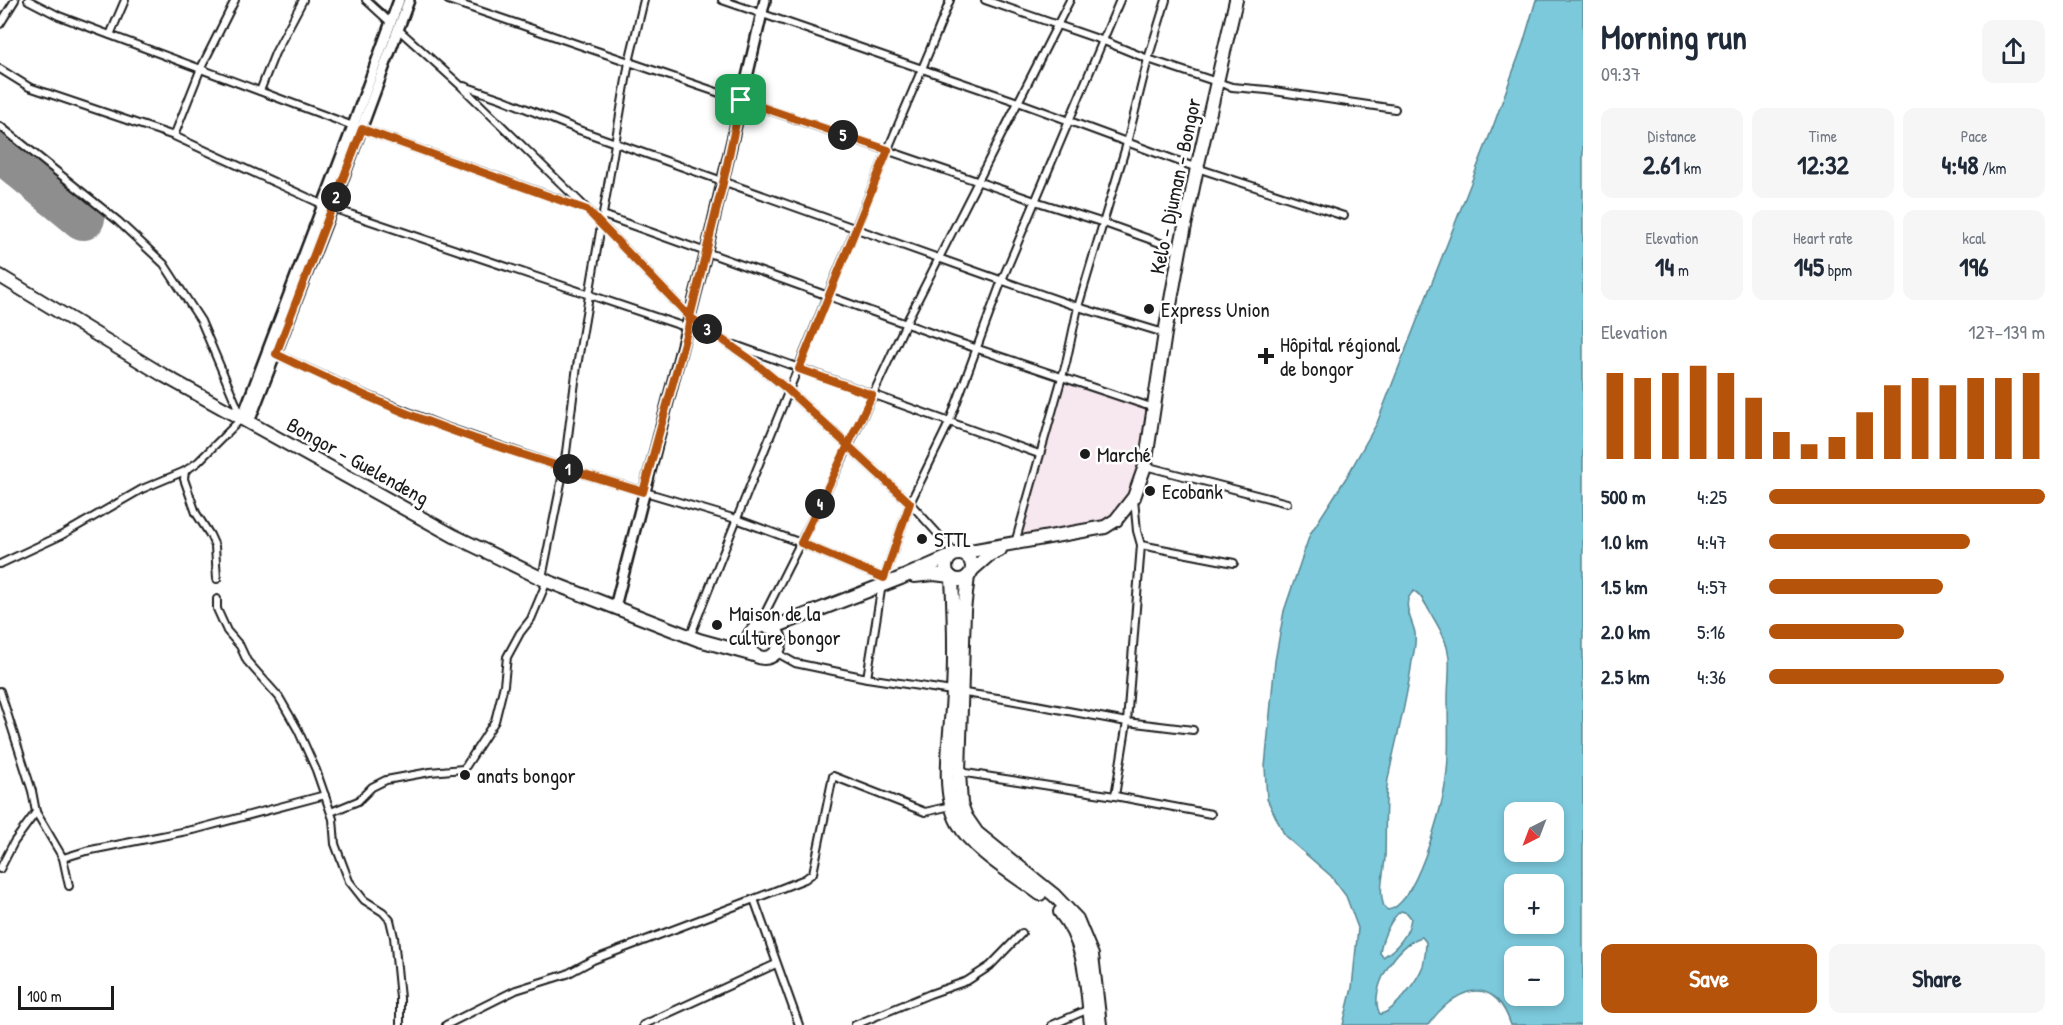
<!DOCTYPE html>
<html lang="en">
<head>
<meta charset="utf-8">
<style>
  :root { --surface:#fff; --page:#f6f6f7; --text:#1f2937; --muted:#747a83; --accent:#b45309 }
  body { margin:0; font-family:"Patrick Hand",sans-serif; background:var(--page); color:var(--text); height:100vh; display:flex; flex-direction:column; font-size:22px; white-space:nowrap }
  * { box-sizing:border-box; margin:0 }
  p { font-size:20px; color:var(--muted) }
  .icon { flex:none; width:33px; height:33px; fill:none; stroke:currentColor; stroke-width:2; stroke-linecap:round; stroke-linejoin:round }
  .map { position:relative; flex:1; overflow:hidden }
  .sheet { display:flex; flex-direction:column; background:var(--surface); width:480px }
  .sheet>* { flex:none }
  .needle { width:39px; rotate:222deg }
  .controls { position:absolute; left:1504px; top:802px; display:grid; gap:12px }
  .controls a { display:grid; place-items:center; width:60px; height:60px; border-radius:12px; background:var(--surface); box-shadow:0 3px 9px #0003; font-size:30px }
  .scale { position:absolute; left:18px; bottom:15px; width:96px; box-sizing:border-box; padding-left:6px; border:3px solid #1c1c1c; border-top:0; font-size:16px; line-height:21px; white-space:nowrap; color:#1c1c1c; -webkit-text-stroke:4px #fff; paint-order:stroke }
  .pin { position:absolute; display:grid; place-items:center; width:51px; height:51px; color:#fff; margin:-26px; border-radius:12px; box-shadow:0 3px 9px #0006 }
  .km { position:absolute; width:30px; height:30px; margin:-15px; border-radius:50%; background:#222; color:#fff; font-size:16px; line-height:30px; text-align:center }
  .round { display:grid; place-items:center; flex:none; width:63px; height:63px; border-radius:12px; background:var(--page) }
  .head { display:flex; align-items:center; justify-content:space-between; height:102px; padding:0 18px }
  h1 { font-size:33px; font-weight:700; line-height:45px }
  .stats { display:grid; grid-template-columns:repeat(3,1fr); gap:9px; height:102px; padding:6px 18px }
  .stats div { display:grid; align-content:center; border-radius:12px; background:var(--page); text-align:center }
  .stats b { font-size:26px; font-weight:700 }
  .stats small { font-size:16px; font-weight:400 }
  .stats p { font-size:16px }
  .chart { height:168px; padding:12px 18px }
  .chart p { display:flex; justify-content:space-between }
  .chart svg { width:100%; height:108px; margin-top:6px; stroke:var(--accent); stroke-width:6 }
  .primary-button { display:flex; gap:12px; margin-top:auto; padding:12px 18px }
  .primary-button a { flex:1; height:69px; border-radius:12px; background:var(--accent); color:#fff; font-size:24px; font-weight:700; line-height:69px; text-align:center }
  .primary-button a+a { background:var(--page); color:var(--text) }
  ul { padding:0 18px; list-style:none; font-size:20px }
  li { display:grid; grid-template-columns:96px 72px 1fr; align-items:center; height:45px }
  li i { height:15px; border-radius:8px; background:var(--accent) }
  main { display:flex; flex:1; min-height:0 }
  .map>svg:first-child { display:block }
  .built { fill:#f7e7ee }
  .water { fill:#7cc9dc; stroke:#56848f; stroke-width:1.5; fill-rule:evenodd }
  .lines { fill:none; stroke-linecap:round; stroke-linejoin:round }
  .runway { stroke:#8e8e8e; stroke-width:44 }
  .street-casing { stroke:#1c1c1c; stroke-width:10 }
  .secondary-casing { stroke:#1c1c1c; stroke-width:14 }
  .highway-casing { stroke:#1c1c1c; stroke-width:16 }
  .street { stroke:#fff; stroke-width:6 }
  .secondary { stroke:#fff; stroke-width:9 }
  .highway { stroke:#fff; stroke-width:12 }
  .route-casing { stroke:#fff; stroke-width:12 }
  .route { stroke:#b45309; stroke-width:8 }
  .poi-dot { fill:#1c1c1c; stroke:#fff; stroke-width:2 }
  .labels { text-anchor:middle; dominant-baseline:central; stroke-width:5; stroke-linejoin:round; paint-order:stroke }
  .street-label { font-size:21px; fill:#1c1c1c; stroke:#fff }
  .poi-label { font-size:21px; fill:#1c1c1c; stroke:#fff; text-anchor:start }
</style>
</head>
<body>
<main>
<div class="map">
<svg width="1583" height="1025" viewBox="0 0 1583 1025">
  <rect width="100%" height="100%" fill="#fff"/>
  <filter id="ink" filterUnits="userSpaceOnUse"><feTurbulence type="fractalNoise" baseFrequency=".0167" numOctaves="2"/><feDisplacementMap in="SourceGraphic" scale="12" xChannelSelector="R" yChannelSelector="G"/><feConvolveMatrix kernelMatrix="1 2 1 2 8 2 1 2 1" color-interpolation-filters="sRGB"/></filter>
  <g filter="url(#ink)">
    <polygon class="built" points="1058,371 1149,402 1138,474 1127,500 1107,521 1014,536"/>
    <path class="water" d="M1536 0H1583V1025H1511C1493 971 1454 989 1428 1025H1343L1352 988 1358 928 1346 896 1331 876 1285 836 1267 799 1265 767 1275 661 1284 611 1310 534 1346 478 1377 423 1494 124 1523 44ZM1414 591C1422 595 1425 604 1430 612 1439 628 1447 639 1449 658 1450 671 1448 685 1448 699 1448 728 1450 757 1445 786 1441 811 1415 907 1388 910L1384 907C1378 890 1384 875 1385 857 1386 831 1384 805 1388 779 1396 739 1407 701 1412 661 1414 653 1416 642 1415 633 1412 619 1400 602 1414 591ZM1515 813H1554V852H1515ZM1515 885H1554V924H1515ZM1401 911 1407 913 1411 918C1409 934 1397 949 1383 957L1380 953C1381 940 1391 918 1401 911ZM1422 937 1426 942C1426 950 1425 958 1423 966 1418 979 1394 1013 1380 1014 1367 991 1397 943 1422 937ZM1515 957H1554V996H1515Z"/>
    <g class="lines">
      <polyline class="runway" points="0,150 83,218"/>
      <g class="street-casing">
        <g id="street">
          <polyline points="28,0 59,16 353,126"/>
          <polyline points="366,0 391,23"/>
          <polyline points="448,0 1035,201 1104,223 1180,250"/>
          <polyline points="722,0 1018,102 1197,168 1344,216"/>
          <polyline points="985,0 1104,41 1148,59 1232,87 1267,90 1395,109"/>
          <polyline points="0,24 15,0"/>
          <polyline points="399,30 460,85 580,202 690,317 750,359 788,390 910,503 956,554"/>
          <polyline points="110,35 125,0"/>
          <polyline points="0,69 29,87 174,136 324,205"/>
          <polyline points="464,86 502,99 579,130 986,275 1078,307 1164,333"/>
          <polyline points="260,91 275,53 303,0"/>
          <polyline points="0,126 118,221 164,264 201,321 242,418 198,462 185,471 142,489 62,535 0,564"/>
          <polyline points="362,129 584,208"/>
          <polyline points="174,136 201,68 235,0"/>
          <polyline points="332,208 688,328"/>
          <polyline points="603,215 951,340 1154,408"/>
          <polyline points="735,345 1039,454"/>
          <polyline points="276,354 359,392 440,425 564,468 736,519 801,543 884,578"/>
          <polyline points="1145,466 1287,503"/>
          <polyline points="185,471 184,479 196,513 210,535 215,546 217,579"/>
          <polyline points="1015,543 1066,363 1078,307 1127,143 1148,59 1166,0"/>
          <polyline points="1141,545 1234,563"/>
          <polyline points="542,578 564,468 577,366 629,62 644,0"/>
          <polyline points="217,599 217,609 227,631 240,646 247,661 279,697 298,730 316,770 333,819 335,844 349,881 364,900 383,912 390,920 394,937 400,998 400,1025"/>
          <polyline points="758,627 849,446 906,323 1070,0"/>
          <path d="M690 637C752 478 817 321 882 164 904 109 929 55 950 0"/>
          <polyline points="777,653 795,663 867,678 1004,699 1127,722 1193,730"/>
          <polyline points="867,678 882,584 910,503 949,423 1002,280 1120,0"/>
          <polyline points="0,691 32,791 36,812 14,842 0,869"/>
          <polyline points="959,772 1115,796 1211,814"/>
          <polyline points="1115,796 1127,722 1141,545 1137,531 1134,499"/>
          <polyline points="36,812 63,858 69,886"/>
          <polyline points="331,812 358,801 372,787 386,780 430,772 463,769 466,766 495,721 504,685 507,657 520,633 531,619 547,581"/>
          <polyline points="63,858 86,851 197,829 325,795"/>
          <polyline points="754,899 799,1025"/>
          <polyline points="446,1025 516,990 567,974 593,960 754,899 805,879 813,873 833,776 925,812 951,806"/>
          <polyline points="643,1025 776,964"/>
          <polyline points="855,1025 930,994 967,981 990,966 1022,933"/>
          <polyline points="1052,1025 1089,1009"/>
        </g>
      </g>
      <g class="secondary-casing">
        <g id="secondary">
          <polyline points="242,418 353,126 399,0"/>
          <polyline points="249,422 332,208 409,0"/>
          <polyline points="615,607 706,253 765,0"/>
        </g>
      </g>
      <g class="highway-casing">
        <g id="highway">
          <polyline points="0,276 163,375 454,536 547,581 699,640 754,655"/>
          <polyline points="959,553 1105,527 1116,520 1134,497 1145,466 1165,333 1180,250 1197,168 1236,0"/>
          <circle cx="959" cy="567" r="13"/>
          <polyline points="972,570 989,555 1000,550"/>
          <polyline points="914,576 934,574 950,576"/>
          <polyline points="968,576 964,610 959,772 961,804 966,817 977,833 1054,895 1077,919 1092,955 1100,1025"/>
          <path d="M952 578C954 616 955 654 953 692 952 730 939 789 958 823 973 851 1015 875 1040 894"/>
          <circle cx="764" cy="642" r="16"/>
          <polyline points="772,628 901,578 951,556"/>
          <path d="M1060 912C1087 945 1086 984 1091 1025"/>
        </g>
      </g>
      <use href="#street" class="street"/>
      <use href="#secondary" class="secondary"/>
      <use href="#highway" class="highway"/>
    </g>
  </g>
  <g class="lines" filter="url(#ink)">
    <g class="route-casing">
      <path id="route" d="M741 100 723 183 690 317 688 328 643 492C562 467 479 443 401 411 359 393 317 374 276 354L362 129 587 210 690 317 750 359 788 390 910 503 884 578 801 543 872 395 799 369 888 150 741 100"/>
    </g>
    <use href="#route" class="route"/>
  </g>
  <g class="poi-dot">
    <circle cx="1149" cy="309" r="6"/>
    <path d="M1263 347h6v6h6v6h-6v6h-6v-6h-6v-6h6z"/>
    <circle cx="1085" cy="454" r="6"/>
    <circle cx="1150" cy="491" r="6"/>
    <circle cx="922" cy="539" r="6"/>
    <circle cx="717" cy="625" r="6"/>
    <circle cx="465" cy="775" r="6"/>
  </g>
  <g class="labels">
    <g class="street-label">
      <text transform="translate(1175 186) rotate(-78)">Kelo - Djuman - Bongor</text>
      <text transform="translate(358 461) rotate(29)">Bongor - Guelendeng</text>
    </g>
    <g class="poi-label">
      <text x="1161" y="309">Express Union</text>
      <text x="1280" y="344">Hôpital régional<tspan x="1280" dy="24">de bongor</tspan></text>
      <text x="1097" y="454">Marché</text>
      <text x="1162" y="491">Ecobank</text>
      <text x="934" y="539">STTL</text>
      <text x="729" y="613">Maison de la<tspan x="729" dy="24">culture bongor</tspan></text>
      <text x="477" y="775">anats bongor</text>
    </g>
  </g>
</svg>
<div class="controls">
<a><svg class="needle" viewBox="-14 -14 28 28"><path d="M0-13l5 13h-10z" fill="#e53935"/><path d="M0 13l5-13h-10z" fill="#747a83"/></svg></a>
<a>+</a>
<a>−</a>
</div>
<div class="scale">100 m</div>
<div class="pin" style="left:741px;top:100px;background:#1e9e55"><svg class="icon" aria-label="arrive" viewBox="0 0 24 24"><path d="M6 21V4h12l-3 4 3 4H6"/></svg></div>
<b class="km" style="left:568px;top:469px">1</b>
<b class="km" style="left:336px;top:197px">2</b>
<b class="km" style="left:707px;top:329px">3</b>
<b class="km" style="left:820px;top:504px">4</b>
<b class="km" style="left:843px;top:135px">5</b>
</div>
<section class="sheet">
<div class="head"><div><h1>Morning run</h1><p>09:37</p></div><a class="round"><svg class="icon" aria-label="share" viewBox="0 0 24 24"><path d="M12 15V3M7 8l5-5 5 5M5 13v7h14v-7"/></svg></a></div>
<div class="stats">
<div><p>Distance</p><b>2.61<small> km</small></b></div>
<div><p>Time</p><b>12:32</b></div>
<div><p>Pace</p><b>4:48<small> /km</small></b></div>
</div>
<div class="stats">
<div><p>Elevation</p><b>14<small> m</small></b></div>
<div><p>Heart rate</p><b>145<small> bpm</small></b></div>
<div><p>kcal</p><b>196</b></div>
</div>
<div class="chart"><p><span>Elevation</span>127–139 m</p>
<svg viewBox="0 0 160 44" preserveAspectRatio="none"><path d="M5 44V9M15 44V11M25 44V9M35 44V6M45 44V9M55 44V19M65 44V33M75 44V38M85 44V35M95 44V25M105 44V14M115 44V11M125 44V14M135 44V11M145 44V11M155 44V9"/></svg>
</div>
<ul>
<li><b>500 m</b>4:25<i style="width:100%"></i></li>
<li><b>1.0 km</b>4:47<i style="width:73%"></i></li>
<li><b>1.5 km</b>4:57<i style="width:63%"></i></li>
<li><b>2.0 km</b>5:16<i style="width:49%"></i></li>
<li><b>2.5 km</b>4:36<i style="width:85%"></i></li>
</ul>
<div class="primary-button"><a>Save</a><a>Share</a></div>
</section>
</main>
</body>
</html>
